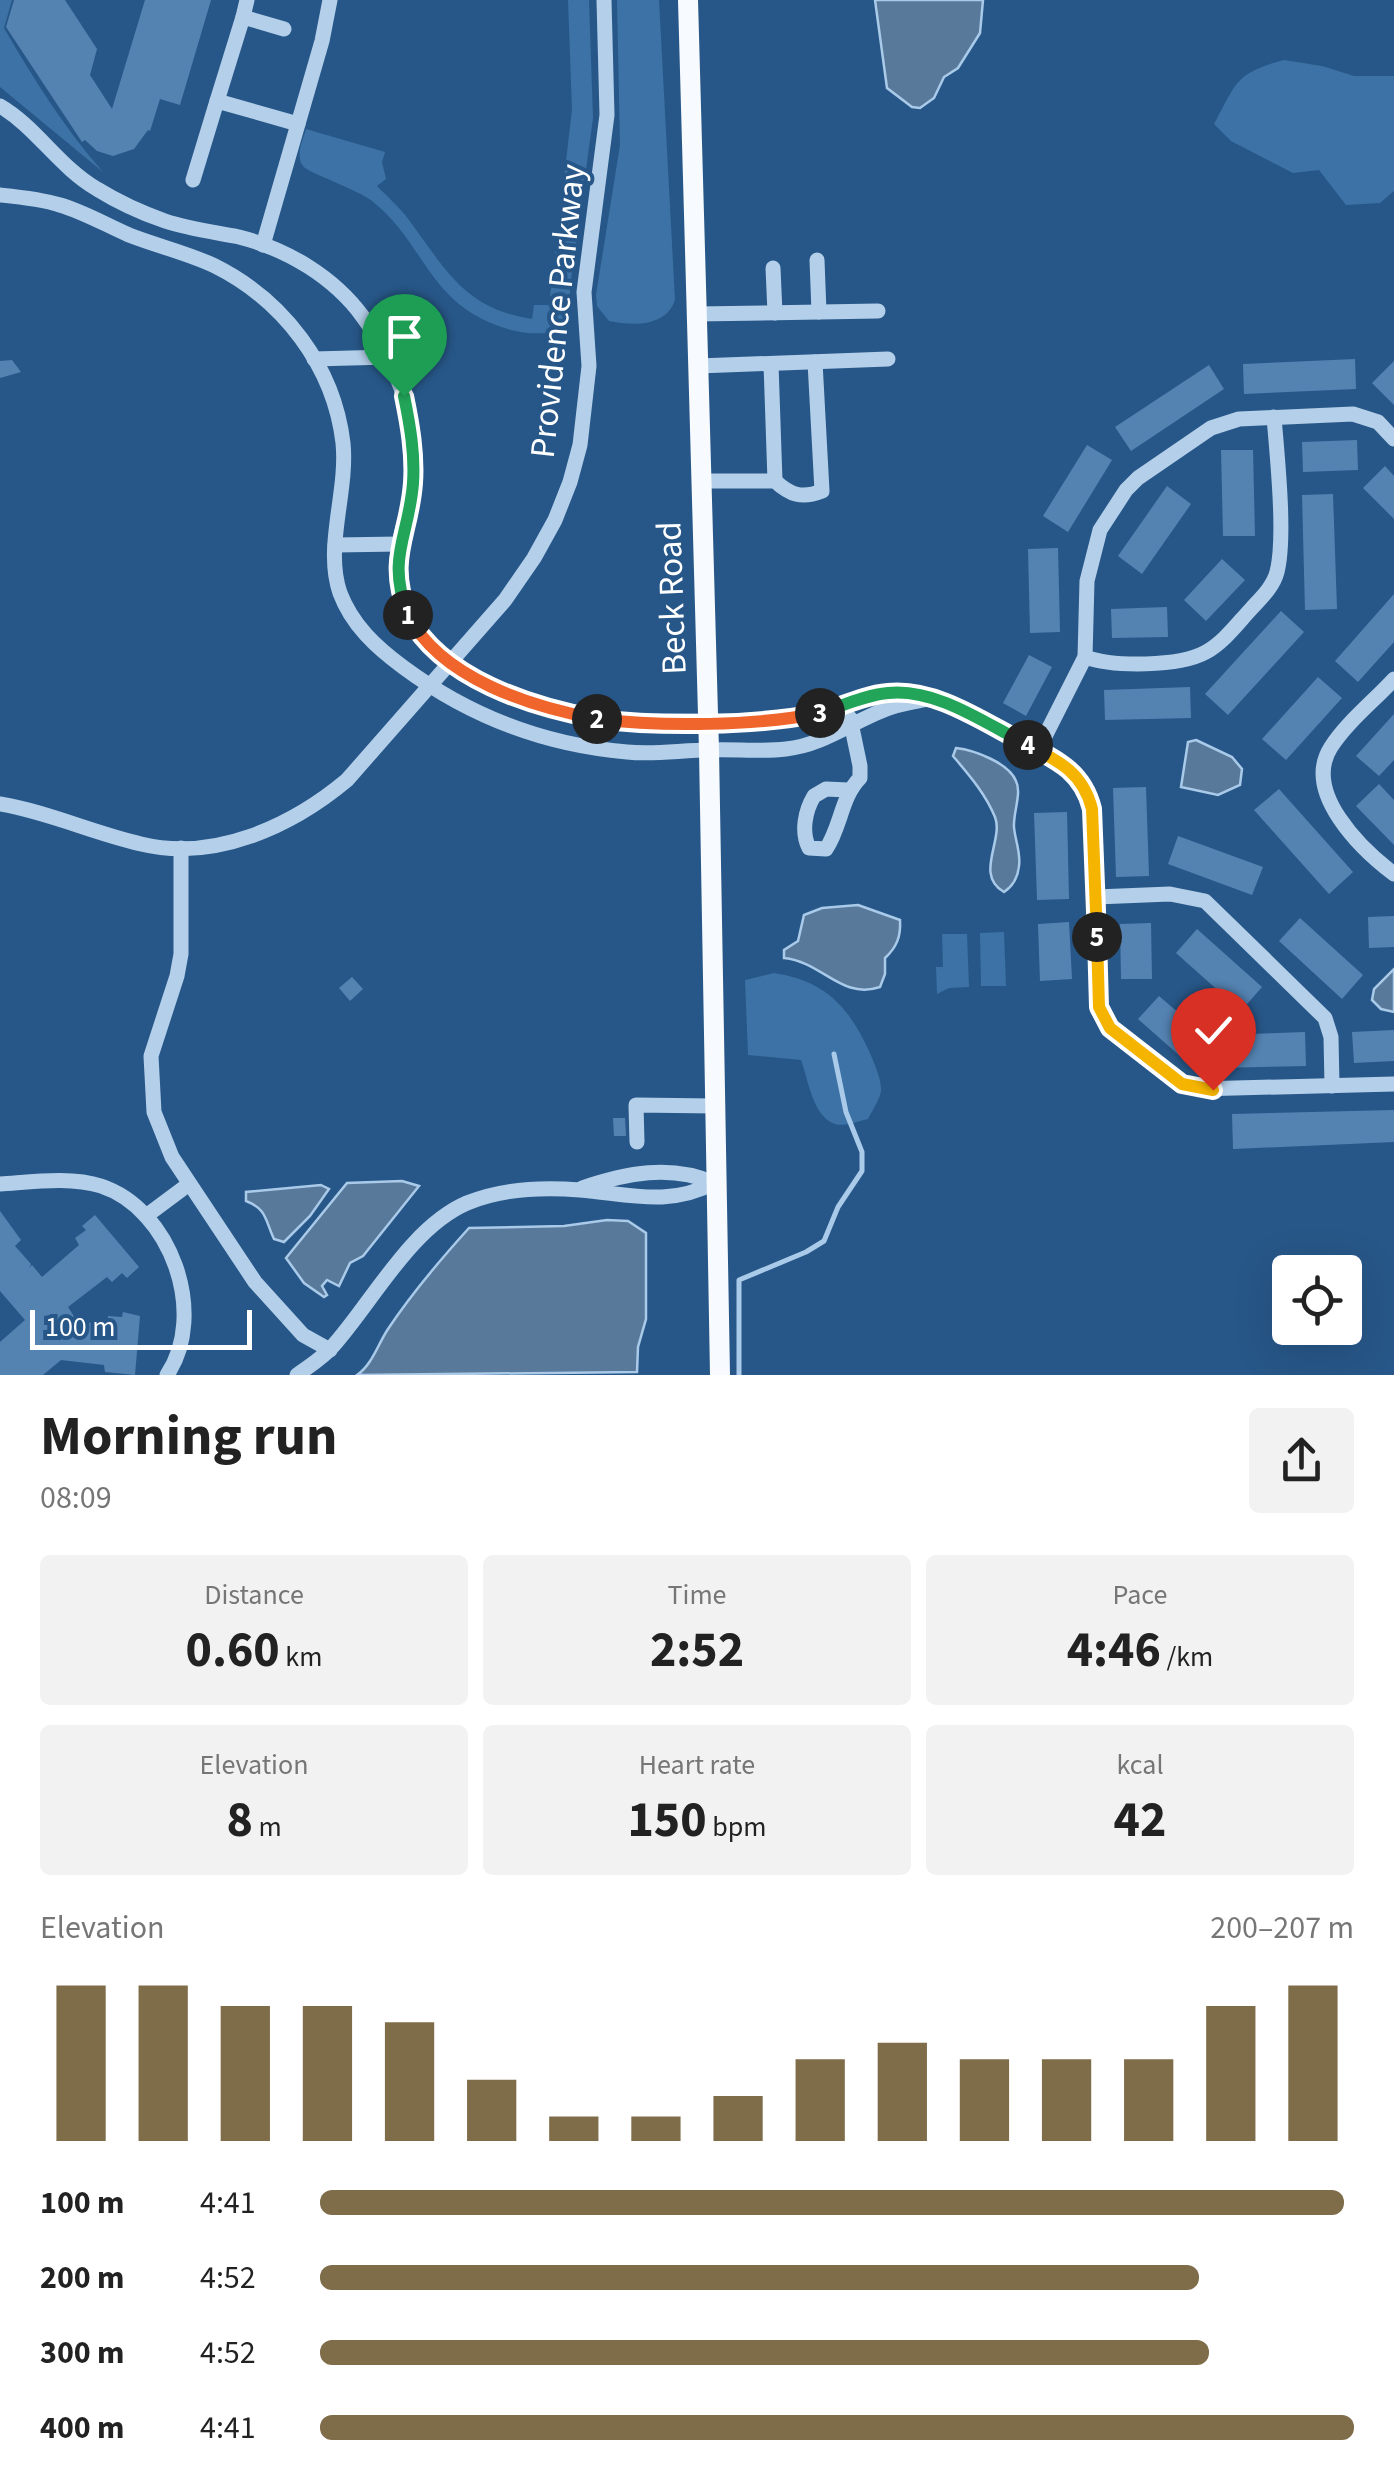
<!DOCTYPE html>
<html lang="en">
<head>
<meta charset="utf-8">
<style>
  :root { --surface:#fff; --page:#f2f2f2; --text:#222; --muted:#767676; --accent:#7f6d4a }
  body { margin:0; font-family:"Source Sans 3",sans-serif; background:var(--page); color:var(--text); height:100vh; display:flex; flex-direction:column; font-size:38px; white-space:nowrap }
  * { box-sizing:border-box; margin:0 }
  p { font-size:32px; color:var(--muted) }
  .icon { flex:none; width:55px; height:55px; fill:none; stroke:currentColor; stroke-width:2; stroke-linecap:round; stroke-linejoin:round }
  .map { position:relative; height:1375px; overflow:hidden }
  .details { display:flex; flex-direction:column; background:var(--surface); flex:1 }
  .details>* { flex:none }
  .fabs { position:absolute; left:1272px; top:1255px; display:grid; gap:20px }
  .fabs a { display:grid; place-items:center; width:90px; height:90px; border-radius:10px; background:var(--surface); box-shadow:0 10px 40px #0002; font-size:50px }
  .scale { position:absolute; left:30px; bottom:25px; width:222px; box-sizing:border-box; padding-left:10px; border:5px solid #fff; border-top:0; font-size:28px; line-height:35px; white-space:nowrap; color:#fff; -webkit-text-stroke:8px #275788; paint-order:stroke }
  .pin { position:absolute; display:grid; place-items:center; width:85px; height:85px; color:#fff; margin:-102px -42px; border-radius:50% 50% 50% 0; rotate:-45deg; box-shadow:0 0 10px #0007 }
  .pin .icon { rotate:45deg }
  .km { position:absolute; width:50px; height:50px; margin:-25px; border-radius:50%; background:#222; color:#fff; font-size:28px; line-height:50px; text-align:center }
  .round { display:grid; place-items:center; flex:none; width:105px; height:105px; border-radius:10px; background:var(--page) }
  .head { display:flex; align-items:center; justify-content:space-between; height:170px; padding:0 40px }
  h1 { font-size:55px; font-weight:700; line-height:75px }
  .stats { display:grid; grid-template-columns:repeat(3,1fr); gap:15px; height:170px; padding:10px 40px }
  .stats div { display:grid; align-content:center; border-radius:10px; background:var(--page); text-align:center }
  .stats b { font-size:50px; font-weight:700 }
  .stats small { font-size:28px; font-weight:400 }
  .stats p { font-size:28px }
  .chart { height:280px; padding:20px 40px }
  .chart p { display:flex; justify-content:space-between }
  .chart svg { width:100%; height:180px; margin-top:10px; stroke:var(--accent); stroke-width:6 }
  ul { padding:0 40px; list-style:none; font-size:32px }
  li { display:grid; grid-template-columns:160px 120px 1fr; align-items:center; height:75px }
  li i { height:25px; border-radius:12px; background:var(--accent) }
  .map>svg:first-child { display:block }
  .green { fill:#3c72a5 }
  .water { fill:#59799b; stroke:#a9cae9; stroke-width:2.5 }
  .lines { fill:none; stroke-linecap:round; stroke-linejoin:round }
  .stream { stroke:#a9cae9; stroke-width:5 }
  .building { fill:#5483b2 }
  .minor { stroke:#b4cfe9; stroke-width:15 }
  .major { stroke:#f7fafe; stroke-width:20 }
  .split-1-casing { stroke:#fff; stroke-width:20 }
  .split-2-casing { stroke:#fff; stroke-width:20 }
  .split-3-casing { stroke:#fff; stroke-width:20 }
  .split-4-casing { stroke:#fff; stroke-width:20 }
  .split-5-casing { stroke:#fff; stroke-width:20 }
  .split-6-casing { stroke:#fff; stroke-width:20 }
  .split-1 { stroke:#22a559; stroke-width:12 }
  .split-2 { stroke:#f0652b; stroke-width:12 }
  .split-3 { stroke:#f0652b; stroke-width:12 }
  .split-4 { stroke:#22a559; stroke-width:12 }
  .split-5 { stroke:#f5b400; stroke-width:12 }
  .split-6 { stroke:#f5b400; stroke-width:12 }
  .labels { text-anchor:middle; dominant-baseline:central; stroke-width:8; stroke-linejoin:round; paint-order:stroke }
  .street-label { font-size:35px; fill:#fff; stroke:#275788 }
</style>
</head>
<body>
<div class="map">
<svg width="1394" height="1375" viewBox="0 0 1394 1375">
  <rect width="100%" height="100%" fill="#275788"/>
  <g class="green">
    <path d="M0 0H12L4 28C33 78 65 129 103 172L0 87Z"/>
    <path d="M568 0H589L593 118 570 287V319L557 332C537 335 515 333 496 325 427 299 424 242 372 201 359 190 308 173 303 166 295 155 303 140 306 129L385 152 382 162 386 179 377 186C388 197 400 208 409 220 446 270 465 309 532 319L534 305H549L572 110Z"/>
    <path d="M617 0H659L675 300C666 327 633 326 609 321L597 306 596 295 620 145Z"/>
    <path d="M1284 60 1322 66 1354 76H1394V191L1380 203 1346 205 1319 170 1293 173 1231 141 1214 124C1237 81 1236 73 1284 60Z"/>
    <polygon points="1004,932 1006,986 981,986 980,933"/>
    <polygon points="942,934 967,934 969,987 949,988 937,994 936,967 943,967"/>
    <path d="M774 973C826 981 849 1007 870 1053 874 1063 882 1080 881 1091 880 1099 872 1111 868 1119 859 1121 844 1127 835 1124 813 1117 808 1079 801 1060L748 1055 745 980Z"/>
  </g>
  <g class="water">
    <polygon points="875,0 983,0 980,33 958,68 944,77 934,98 920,108 912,107 887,88"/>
    <polygon points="1196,740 1232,757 1242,769 1240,785 1218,795 1181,787 1188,742"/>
    <path d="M956 748C974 750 1009 763 1016 781 1022 793 1013 813 1014 827 1015 840 1021 853 1019 866 1018 876 1013 886 1004 892 974 875 1004 840 995 817 985 793 969 775 953 756Z"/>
    <path d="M858 905 900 920C901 936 897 947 885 958V974L880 987C841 1000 823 962 784 958V950L798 941 804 915 822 908Z"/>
    <polygon points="1394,969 1394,1012 1381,1009 1372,1000 1374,989"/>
    <polygon points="402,1181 419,1186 363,1256 350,1263 339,1286 327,1280 322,1286 327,1295 324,1297 304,1283 286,1258 347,1183"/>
    <path d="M321 1185 329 1189 310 1216 284 1242 274 1239C265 1220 267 1209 246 1201V1192Z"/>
    <path d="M607 1220 628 1221 646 1233V1319L638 1347 637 1372 357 1375C372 1365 378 1344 388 1329 412 1293 440 1260 469 1228L564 1226Z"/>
  </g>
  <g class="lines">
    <polyline class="stream" points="739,1375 739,1280 806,1252 824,1241 838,1207 862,1171 862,1152 846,1112 834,1054"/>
  </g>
  <g class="building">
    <polygon points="14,0 65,0 97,49 90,75 112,109 145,0 211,0 180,105 160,99 150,131 148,130 134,149 113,156 97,151 85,140 82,142 6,27"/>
    <polygon points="1355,359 1356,389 1244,394 1243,364"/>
    <polygon points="12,360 21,372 0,378 0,361"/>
    <polygon points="1394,361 1394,405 1372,383"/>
    <polygon points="1209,365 1224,389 1131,451 1115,427"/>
    <polygon points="1357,440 1358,470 1303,472 1302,442"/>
    <polygon points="1087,445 1112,460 1068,532 1043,516"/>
    <polygon points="1221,450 1253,450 1255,536 1223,536"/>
    <polygon points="1385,466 1394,476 1394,519 1363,488"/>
    <polygon points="1167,486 1191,504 1142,574 1118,556"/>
    <polygon points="1333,494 1337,609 1305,610 1302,495"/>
    <polygon points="1058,548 1060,632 1030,633 1028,549"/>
    <polygon points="1222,559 1245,580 1206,621 1184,600"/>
    <polygon points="1394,594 1394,642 1358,682 1335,661"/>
    <polygon points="1167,607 1168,637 1112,638 1111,609"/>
    <polygon points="1281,611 1304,632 1228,715 1205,694"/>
    <polygon points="1029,655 1052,667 1026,716 1003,703"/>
    <polygon points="1318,677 1342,698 1286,760 1262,739"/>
    <polygon points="1190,687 1191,718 1105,720 1104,690"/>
    <polygon points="1394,714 1394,760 1379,776 1356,756"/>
    <polygon points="1379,784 1394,800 1394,845 1356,806"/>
    <polygon points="1146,787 1149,876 1116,877 1113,788"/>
    <polygon points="1279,789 1353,872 1329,894 1254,810"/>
    <polygon points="1067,812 1069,899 1037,900 1034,813"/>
    <polygon points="1178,836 1263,867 1252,895 1168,864"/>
    <polygon points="1394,916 1394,947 1369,948 1368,917"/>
    <polygon points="1300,918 1363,975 1342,999 1279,941"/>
    <polygon points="1069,922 1072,979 1040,981 1038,924"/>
    <polygon points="1151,923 1152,979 1121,979 1120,924"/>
    <polygon points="1197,929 1262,987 1241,1011 1176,953"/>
    <polygon points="352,977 363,989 350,1001 339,988"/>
    <polygon points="1159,996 1202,1033 1181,1057 1138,1019"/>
    <polygon points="1394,1030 1394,1061 1354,1063 1352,1032"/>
    <polygon points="1305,1032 1306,1066 1218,1068 1217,1035"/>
    <polygon points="1394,1110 1394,1142 1233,1149 1232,1114"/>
    <polygon points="613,1118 625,1118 626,1136 614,1136"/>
    <polygon points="0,1211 21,1240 15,1246 31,1264 29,1268 32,1265 42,1277 79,1245 75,1238 86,1230 82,1226 95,1215 139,1267 127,1278 122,1273 112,1282 107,1277 68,1307 77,1321 108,1325 108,1316 122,1317 123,1312 140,1316 135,1375 105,1372 104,1365 61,1360 43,1375 0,1375 0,1342 25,1320 0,1291"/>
  </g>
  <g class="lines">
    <g class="minor">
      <polyline points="247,0 243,17 284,29"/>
      <polyline points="217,101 243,17"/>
      <path d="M0 106C36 127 59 167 97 189 118 202 142 213 165 221 189 229 214 232 239 237 287 249 334 277 363 317 398 365 421 427 413 487 409 512 398 536 397 561 393 634 463 678 524 701 584 724 647 721 710 721 737 721 766 723 793 718 841 710 882 684 932 698L1058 759 1081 780 1092 809 1099 1007 1110 1028 1167 1074 1198 1089 1394 1084"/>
      <polyline points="193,180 217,101 298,124"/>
      <path d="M0 195C20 197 41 199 60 205 84 212 106 225 129 235 157 246 188 253 215 266 283 300 334 366 343 443 348 492 324 547 340 593 352 625 376 647 403 667 469 716 545 745 627 752 655 755 682 750 710 750 735 749 760 752 786 749 823 745 850 723 884 710 897 704 913 702 928 699"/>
      <polyline points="263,245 322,41 330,0"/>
      <polyline points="817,260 819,312"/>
      <polyline points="773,268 775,313"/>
      <polyline points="697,314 878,311"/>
      <polyline points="314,359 388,357"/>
      <polyline points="771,364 775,481"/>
      <polyline points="698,366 888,359"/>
      <path d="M701 481H775C790 495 802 499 822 491L815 362"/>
      <polyline points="335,545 400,544"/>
      <path d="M1085 657C1113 667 1179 667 1206 652 1224 642 1237 624 1251 609 1261 598 1273 587 1277 572 1286 537 1277 455 1274 417"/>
      <path d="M1394 679C1374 701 1347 722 1331 747 1302 792 1361 849 1394 874"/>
      <polyline points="1038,750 1085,657 1087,581 1100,530 1126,490 1138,478 1211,428 1239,419 1353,414 1378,422 1394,439"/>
      <path d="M848 790 826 789 814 796C805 811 801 832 809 848L826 849C841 827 841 797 860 778V766L850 718"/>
      <path d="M0 804C48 812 93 833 141 844 215 862 292 826 347 780L505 600 534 558 555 520 570 482 580 445 589 366 584 292 607 115 604 0"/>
      <polyline points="181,848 181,954 177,976 151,1056 154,1112 172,1157 255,1282 303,1335 330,1350"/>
      <polyline points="1096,897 1170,894 1205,901 1325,1018 1331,1037 1332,1086"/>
      <polyline points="637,1142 636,1105 714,1106"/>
      <path d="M0 1184C31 1182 71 1176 101 1186 171 1209 208 1314 167 1375"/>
      <path d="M582 1188C626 1173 671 1164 714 1183"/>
      <polyline points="146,1216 189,1184"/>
      <path d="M297 1375C309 1366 323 1358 333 1346 373 1301 411 1227 467 1203 501 1189 544 1187 580 1190 629 1194 669 1207 714 1183"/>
    </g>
    <polyline class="major" points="688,0 709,750 720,1375"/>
  </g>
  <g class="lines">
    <g class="split-1-casing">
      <path id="split-1" d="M404 396C410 425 415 454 413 483 409 537 386 557 408 615"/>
    </g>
    <g class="split-2-casing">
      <path id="split-2" d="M408 615C441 679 532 707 597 719"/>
    </g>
    <g class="split-3-casing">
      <path id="split-3" d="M597 719C661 727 757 726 820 713"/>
    </g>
    <g class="split-4-casing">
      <path id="split-4" d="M820 713C842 706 865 695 888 693 937 688 986 724 1028 745"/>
    </g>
    <g class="split-5-casing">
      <path id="split-5" d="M1028 745C1059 761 1083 773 1092 809L1097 937"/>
    </g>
    <g class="split-6-casing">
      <polyline id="split-6" points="1097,937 1099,1007 1110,1028 1182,1084 1213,1090"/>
    </g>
    <use href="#split-1" class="split-1"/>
    <use href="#split-2" class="split-2"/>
    <use href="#split-3" class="split-3"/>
    <use href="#split-4" class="split-4"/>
    <use href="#split-5" class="split-5"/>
    <use href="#split-6" class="split-6"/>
  </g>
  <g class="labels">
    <g class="street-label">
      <text transform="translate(558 311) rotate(-84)">Providence Parkway</text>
      <text transform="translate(672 598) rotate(-92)">Beck Road</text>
    </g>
  </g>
</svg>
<div class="fabs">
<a><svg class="icon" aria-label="locate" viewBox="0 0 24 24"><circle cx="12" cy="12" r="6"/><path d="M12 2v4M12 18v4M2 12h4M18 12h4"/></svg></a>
</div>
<div class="scale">100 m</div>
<div class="pin" style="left:404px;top:396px;background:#1e9e55"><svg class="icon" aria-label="arrive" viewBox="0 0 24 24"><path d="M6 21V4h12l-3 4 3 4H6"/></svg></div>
<div class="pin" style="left:1213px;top:1090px;background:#d93025"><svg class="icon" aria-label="check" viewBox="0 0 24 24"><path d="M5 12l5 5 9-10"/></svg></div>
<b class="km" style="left:408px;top:615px">1</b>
<b class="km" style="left:597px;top:719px">2</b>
<b class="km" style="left:820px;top:713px">3</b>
<b class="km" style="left:1028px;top:745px">4</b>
<b class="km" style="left:1097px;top:937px">5</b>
</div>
<section class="details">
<div class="head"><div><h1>Morning run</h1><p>08:09</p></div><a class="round"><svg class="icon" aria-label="share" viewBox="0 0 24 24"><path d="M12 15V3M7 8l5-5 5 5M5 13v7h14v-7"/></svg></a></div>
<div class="stats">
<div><p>Distance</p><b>0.60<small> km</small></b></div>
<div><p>Time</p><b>2:52</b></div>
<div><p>Pace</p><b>4:46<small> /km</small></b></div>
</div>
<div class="stats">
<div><p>Elevation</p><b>8<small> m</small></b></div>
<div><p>Heart rate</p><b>150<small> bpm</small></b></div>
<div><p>kcal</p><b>42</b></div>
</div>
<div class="chart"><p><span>Elevation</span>200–207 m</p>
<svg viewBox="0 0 160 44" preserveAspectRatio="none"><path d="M5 44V6M15 44V6M25 44V11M35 44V11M45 44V15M55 44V29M65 44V38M75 44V38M85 44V33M95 44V24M105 44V20M115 44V24M125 44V24M135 44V24M145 44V11M155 44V6"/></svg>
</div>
<ul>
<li><b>100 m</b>4:41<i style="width:99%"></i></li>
<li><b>200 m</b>4:52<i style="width:85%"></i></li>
<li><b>300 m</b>4:52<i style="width:86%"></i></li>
<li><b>400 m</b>4:41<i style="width:100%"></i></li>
</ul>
</section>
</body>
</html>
